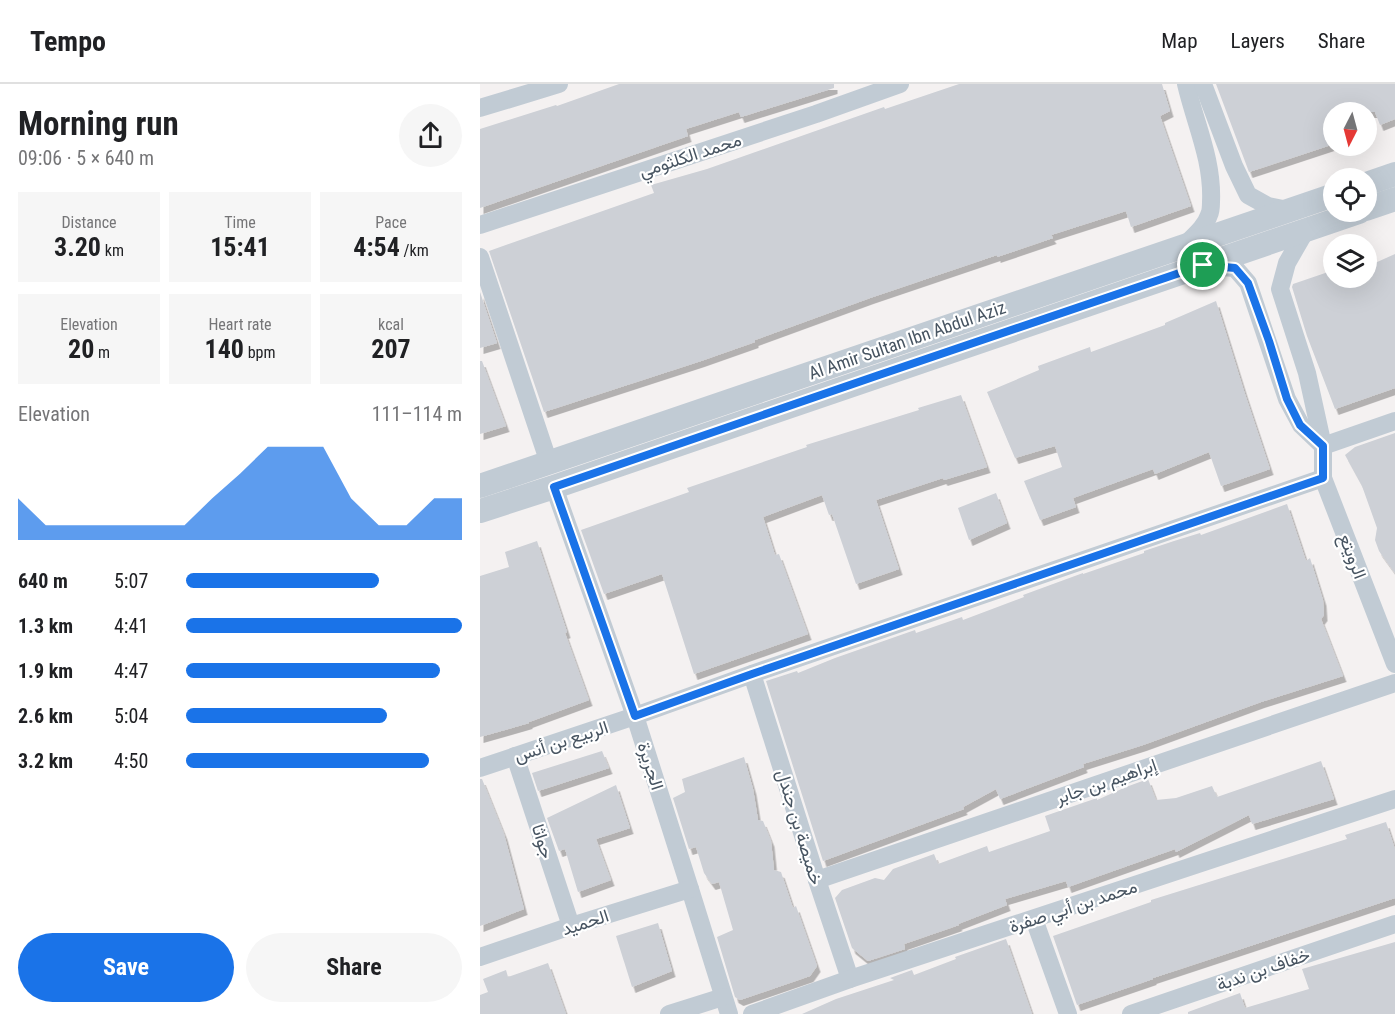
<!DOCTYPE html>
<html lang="en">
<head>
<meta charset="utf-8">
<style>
  :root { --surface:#fff; --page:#f6f6f6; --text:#202124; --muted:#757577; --line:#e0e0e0; --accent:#1a73e8 }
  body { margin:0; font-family:"Roboto Condensed",Vazirmatn,sans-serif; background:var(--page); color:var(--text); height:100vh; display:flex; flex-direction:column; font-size:22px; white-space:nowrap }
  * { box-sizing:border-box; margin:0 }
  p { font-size:20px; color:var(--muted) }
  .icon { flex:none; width:33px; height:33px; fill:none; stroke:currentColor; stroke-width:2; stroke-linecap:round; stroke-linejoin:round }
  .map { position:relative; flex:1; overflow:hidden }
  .panel { display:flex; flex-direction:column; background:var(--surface); width:480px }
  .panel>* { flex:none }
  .needle { width:39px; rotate:186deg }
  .controls { position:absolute; left:843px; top:18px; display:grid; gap:12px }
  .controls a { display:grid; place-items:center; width:54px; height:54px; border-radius:50%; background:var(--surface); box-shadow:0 6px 24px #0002; font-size:30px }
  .pin { position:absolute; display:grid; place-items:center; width:51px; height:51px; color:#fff; margin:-26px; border:3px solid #fff; border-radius:50%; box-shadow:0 2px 6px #0007 }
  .round { display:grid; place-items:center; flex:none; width:63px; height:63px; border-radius:32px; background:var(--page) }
  .headline { display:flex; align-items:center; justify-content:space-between; height:102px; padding:0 18px }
  h1 { font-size:33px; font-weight:700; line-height:45px }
  .metrics { display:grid; grid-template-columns:repeat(3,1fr); gap:9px; height:102px; padding:6px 18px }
  .metrics div { display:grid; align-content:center; border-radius:0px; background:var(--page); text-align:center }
  .metrics b { font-size:26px; font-weight:700 }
  .metrics small { font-size:16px; font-weight:400 }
  .metrics p { font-size:16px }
  .chart { height:168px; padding:12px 18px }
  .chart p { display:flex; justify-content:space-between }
  .chart svg { width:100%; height:108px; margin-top:6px; fill:var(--accent); opacity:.7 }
  .action { display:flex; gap:12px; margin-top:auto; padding:12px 18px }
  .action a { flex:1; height:69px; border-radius:36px; background:var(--accent); color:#fff; font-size:24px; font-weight:700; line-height:69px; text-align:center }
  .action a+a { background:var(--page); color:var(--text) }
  ul { padding:0 18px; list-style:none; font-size:20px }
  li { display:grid; grid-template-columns:96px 72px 1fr; align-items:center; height:45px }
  li i { height:15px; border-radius:8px; background:var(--accent) }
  header { display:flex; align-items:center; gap:36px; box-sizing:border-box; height:84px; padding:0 30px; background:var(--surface); border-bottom:2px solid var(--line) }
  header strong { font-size:28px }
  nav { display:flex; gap:33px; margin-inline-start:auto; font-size:21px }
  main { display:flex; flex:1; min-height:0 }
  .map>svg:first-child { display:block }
  .building { fill:#cdd0d6; filter:url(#shadow) }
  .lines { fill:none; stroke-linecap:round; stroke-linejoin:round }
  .minor { stroke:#c1cbd4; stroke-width:18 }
  .tertiary { stroke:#c1cbd4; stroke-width:24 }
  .route-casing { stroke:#fff; stroke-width:12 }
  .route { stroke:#1a73e8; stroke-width:8 }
  .labels { text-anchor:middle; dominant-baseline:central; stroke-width:4.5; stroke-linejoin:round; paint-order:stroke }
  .street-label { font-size:18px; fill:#475461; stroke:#fff }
</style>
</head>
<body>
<header>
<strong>Tempo</strong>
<nav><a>Map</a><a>Layers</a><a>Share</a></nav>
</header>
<main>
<section class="panel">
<div class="headline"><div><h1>Morning run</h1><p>09:06 · 5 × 640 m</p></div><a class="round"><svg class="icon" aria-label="share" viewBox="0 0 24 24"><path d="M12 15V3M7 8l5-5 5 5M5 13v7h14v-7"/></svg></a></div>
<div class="metrics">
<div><p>Distance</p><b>3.20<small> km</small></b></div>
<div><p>Time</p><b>15:41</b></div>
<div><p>Pace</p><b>4:54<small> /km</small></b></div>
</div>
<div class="metrics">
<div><p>Elevation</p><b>20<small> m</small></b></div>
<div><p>Heart rate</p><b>140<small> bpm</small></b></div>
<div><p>kcal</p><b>207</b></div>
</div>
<div class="chart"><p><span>Elevation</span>111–114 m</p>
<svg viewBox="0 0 160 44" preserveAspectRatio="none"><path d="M0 44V27L10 38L20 38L30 38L40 38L50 38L60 38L70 27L80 17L90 6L100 6L110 6L120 27L130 38L140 38L150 27L160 27V44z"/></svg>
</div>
<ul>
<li><b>640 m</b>5:07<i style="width:70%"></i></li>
<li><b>1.3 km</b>4:41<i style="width:100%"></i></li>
<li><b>1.9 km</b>4:47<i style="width:92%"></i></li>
<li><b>2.6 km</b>5:04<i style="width:73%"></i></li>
<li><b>3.2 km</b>4:50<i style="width:88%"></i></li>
</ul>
<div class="action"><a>Save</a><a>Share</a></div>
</section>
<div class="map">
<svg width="915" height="930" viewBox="0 0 915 930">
  <defs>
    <filter id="shadow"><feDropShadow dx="3.5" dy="6" stdDeviation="0" flood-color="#0004"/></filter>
  </defs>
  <rect width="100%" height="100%" fill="#f4f1f1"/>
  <g class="building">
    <polygon points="139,0 354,0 354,4 261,33 259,28 206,45 208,52 0,124 0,45 76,21 77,22"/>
    <polygon points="479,0 682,0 690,27 680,32 711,122 651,143 646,127 571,151 573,154 517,173 517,171 390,214 275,256 275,258 221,277 64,328 9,167 174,109 171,101 227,85 404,23 405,25"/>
    <polygon points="736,0 915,0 915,35 900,41 895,28 854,28 854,60 769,88"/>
    <polygon points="915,170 915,304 855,325 827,252 812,203 813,200 854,186 854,194 886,194 886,183"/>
    <polygon points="0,208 17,259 0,264"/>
    <polygon points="736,217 764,307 790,385 741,402 729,368 675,390 673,385 593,414 596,423 560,436 544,397 582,383 575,362 535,374 507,308 559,286 558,282 610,263 611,268 685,241 685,239"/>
    <polygon points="0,277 2,277 26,342 0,350"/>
    <polygon points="481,311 507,383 464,396 463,394 396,416 419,485 376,500 352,430 349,431 342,411 283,433 295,471 299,470 328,550 214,590 182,490 124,510 101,446 209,408 207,404 327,363 326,361 439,326 438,324"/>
    <polygon points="915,349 915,489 899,467 895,456 897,444 882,402 865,371 875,363"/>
    <polygon points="516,409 527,439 489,456 478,424"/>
    <polygon points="807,420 826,477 830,474 843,516 844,531 841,535 863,592 781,618 663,661 603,680 604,683 520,715 516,705 483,723 484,725 343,777 286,597 317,587 318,589 355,574 435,546 436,549 482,533 483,536 544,513 543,511 603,489 603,490 664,469 664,467 694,457 720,449 721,451"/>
    <polygon points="57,457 87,548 85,549 109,616 49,638 49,639 0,653 0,492 29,483 25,468"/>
    <polygon points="122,667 129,684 58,707 52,689"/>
    <polygon points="264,673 273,705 278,736 283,737 291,757 294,786 301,788 313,824 316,822 337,882 330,892 260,916 255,913 237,853 253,846 239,798 232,800 224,789 216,763 209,765 193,714 205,708 202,695"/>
    <polygon points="841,677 854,715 772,740 769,731 696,768 695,765 588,803 586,797 525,815 527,821 478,840 479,841 424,860 425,865 388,877 372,864 355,814 362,806 395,794 404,796 413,785 454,770 458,780 507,762 509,768 570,747 565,732 617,714 617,716 646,703 668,695 676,716 696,714 732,702 737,713"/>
    <polygon points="0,695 2,695 24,750 44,825 0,842"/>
    <polygon points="136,701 150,744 116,755 131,796 98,808 85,765 79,767 67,734"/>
    <polygon points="906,738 915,765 915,814 673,894 673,895 597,921 573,852 671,818 671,816 867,755 865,751"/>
    <polygon points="178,839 192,887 152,903 136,852"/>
    <polygon points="526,855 552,930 322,930 356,915 414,896 410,894 432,886 434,891 476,875 475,873"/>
    <polygon points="915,858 915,930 708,930 708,928 760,909 765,924 829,905 822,885"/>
    <polygon points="68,879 86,930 0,930 0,911 8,908 3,895 26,886 28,893"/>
  </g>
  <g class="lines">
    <g class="minor">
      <path d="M706 0C715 39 733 76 731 118 731 122 731 127 729 131 725 143 715 151 706 160"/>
      <polyline points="723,0 754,82 768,111 788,122 808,126"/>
      <polyline points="0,24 79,0"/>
      <polyline points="0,141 336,30 420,0"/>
      <polyline points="826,146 807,179 800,205 827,289 843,362 843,394 915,580"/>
      <polyline points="0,173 69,379"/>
      <polyline points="728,182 755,184 768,199 807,315 821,341 843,362"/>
      <polyline points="843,362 915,337"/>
      <polyline points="74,403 155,632 210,805 249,930"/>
      <polyline points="272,590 337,796 370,895"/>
      <polyline points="35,672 91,842"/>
      <polyline points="0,684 155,632 272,590 843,394"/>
      <polyline points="337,796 915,599"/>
      <polyline points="554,835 588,930"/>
      <polyline points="0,873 91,842 210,805"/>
      <polyline points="189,930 243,913"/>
      <polyline points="272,930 370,895 915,715"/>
      <polyline points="651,930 915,840"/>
    </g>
    <g class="tertiary">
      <polyline points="886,100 915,90"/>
      <polyline points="886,125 915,115"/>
      <polyline points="0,402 854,111"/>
      <polyline points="0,427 74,403 879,128"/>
    </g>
  </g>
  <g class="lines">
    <g class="route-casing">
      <polygon id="route" points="723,181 755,184 768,199 789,257 807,315 820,341 843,362 843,394 272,590 155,632 74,403 399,291"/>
    </g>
    <use href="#route" class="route"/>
  </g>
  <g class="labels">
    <g class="street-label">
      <text transform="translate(210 71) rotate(-18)">محمد الكلثومي</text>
      <text transform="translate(427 256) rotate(-19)">Al Amir Sultan Ibn Abdul Aziz</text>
      <text transform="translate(873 472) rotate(69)">الرويتع</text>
      <text transform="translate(81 657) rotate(-18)">الربيع بن أنس</text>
      <text transform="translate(171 682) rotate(72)">الجريرة</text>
      <text transform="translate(626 697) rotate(-19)">إبراهيم بن جابر</text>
      <text transform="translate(320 743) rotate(73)">خميصة بن جندل</text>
      <text transform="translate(63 757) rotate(72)">جواثا</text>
      <text transform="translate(593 822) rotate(-18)">محمد بن أبي صفرة</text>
      <text transform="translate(105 838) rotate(-18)">الحميد</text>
      <text transform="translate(783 885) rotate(-19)">خفاف بن ندبة</text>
    </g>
  </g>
</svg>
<div class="controls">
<a><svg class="needle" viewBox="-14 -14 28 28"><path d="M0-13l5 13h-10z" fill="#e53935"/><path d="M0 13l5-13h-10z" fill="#757577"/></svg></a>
<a><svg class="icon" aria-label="locate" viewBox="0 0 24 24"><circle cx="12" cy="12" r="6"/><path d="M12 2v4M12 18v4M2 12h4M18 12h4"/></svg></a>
<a><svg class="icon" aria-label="layers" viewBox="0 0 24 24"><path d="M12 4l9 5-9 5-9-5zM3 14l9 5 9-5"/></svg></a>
</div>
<div class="pin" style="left:723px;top:181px;background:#1e9e55"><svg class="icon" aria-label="arrive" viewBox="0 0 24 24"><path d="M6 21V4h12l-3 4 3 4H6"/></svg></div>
</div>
</main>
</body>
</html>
